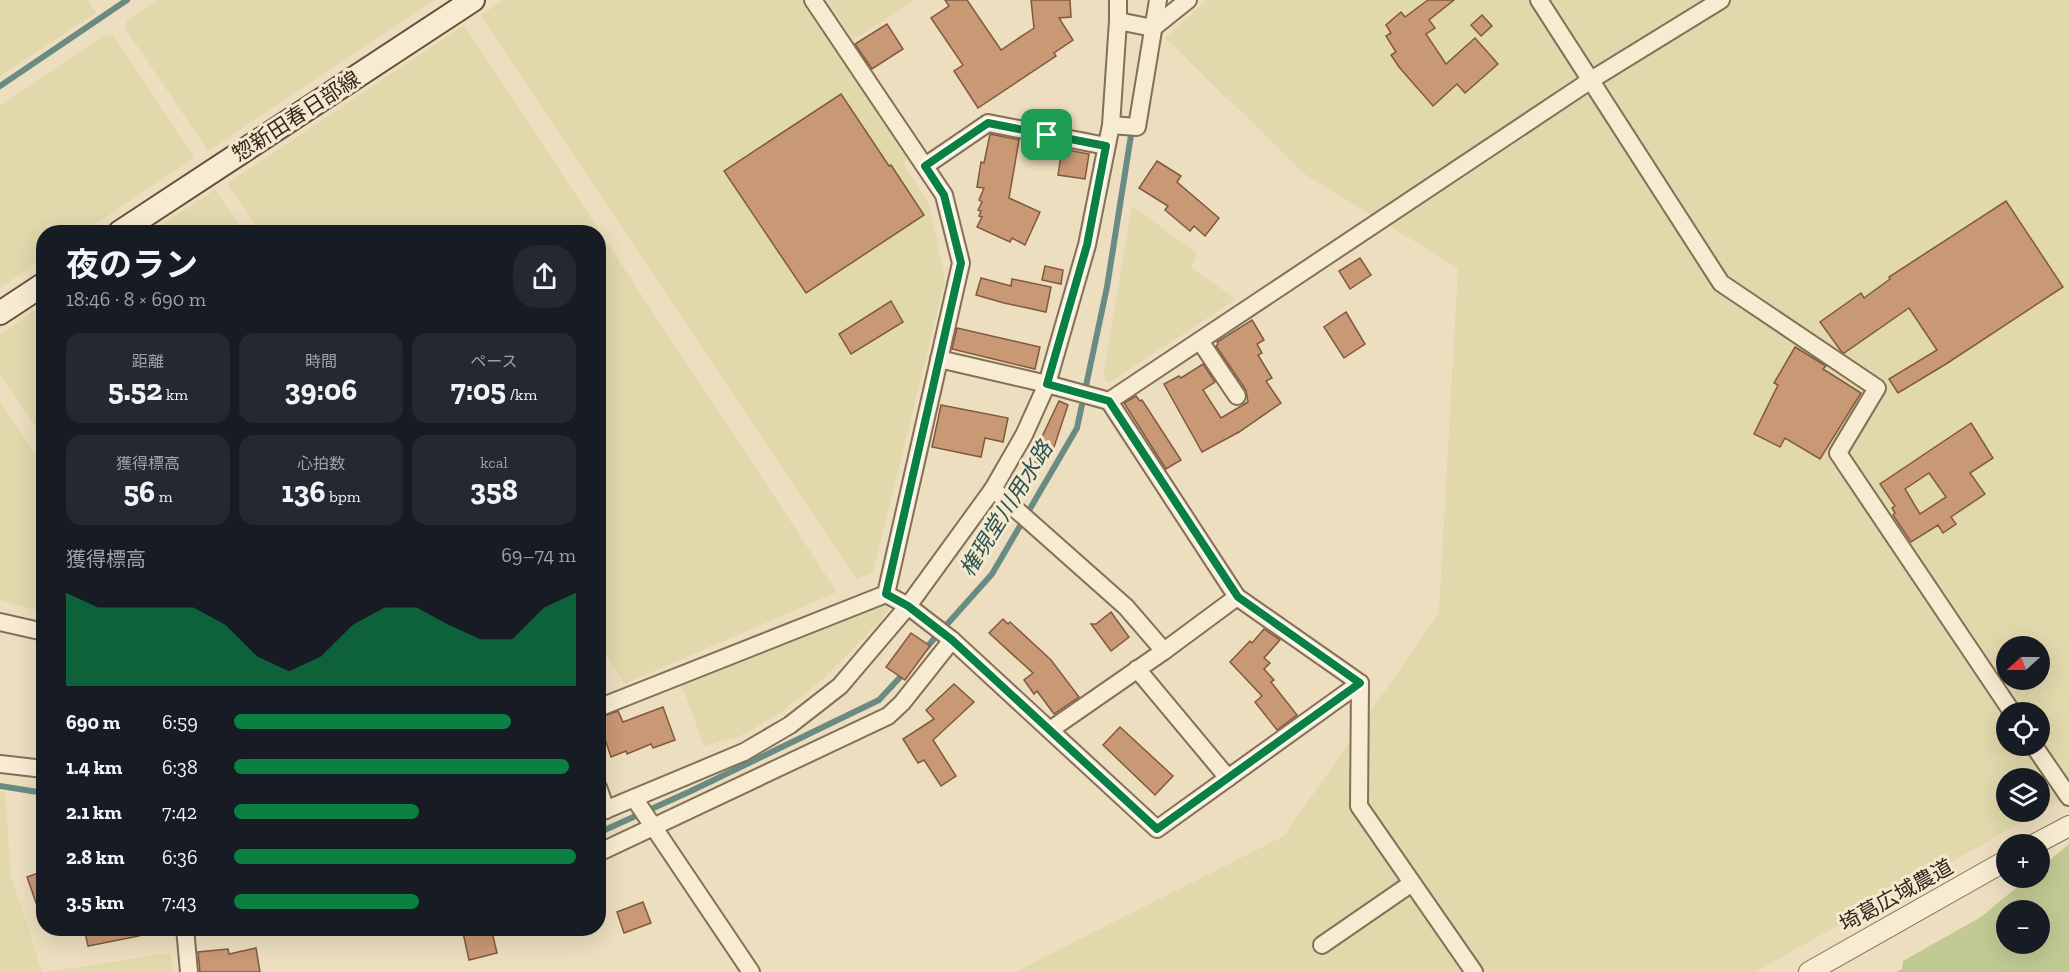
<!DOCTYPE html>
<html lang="ja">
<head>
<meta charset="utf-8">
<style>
  :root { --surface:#171b24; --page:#242831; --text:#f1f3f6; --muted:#9ea1a6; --accent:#0b8043 }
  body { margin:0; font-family:"Zilla Slab","Noto Sans JP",serif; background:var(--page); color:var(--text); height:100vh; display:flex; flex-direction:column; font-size:22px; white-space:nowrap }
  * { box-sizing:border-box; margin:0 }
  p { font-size:20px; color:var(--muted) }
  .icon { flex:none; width:33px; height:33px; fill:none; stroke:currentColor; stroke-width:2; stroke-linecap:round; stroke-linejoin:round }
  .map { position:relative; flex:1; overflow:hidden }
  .drawer { position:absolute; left:36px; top:225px; width:570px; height:711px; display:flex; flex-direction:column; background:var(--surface); border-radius:24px; box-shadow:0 6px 24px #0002 }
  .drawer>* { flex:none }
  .needle { width:39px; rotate:249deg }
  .buttons { position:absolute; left:1996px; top:636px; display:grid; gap:12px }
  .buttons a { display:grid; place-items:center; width:54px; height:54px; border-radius:50%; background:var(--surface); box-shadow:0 6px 24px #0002; font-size:30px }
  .pin { position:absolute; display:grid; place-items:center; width:51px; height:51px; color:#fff; margin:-26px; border-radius:12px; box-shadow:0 3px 9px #0006 }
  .round { display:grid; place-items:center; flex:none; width:63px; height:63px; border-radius:24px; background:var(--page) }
  .headline { display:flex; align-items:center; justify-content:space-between; height:102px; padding:0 30px }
  h1 { font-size:33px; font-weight:700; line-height:45px }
  .figures { display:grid; grid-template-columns:repeat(3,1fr); gap:9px; height:102px; padding:6px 30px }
  .figures div { display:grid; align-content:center; border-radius:15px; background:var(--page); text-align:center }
  .figures b { font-size:30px; font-weight:700 }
  .figures small { font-size:16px; font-weight:400 }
  .figures p { font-size:16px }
  .chart { height:168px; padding:12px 30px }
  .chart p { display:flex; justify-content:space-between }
  .chart svg { width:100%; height:108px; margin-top:6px; fill:var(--accent); opacity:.7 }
  ul { padding:0 30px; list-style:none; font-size:20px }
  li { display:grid; grid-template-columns:96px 72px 1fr; align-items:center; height:45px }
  li i { height:15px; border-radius:8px; background:var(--accent) }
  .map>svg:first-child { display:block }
  .farmland { fill:#e1d9ac; fill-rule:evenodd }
  .green { fill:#c3c993; fill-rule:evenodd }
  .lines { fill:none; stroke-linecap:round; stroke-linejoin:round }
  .stream { stroke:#6a8b83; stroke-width:6 }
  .building { fill:#c99875; stroke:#82593e; stroke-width:1.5; fill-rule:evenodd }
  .minor-casing { stroke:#846f58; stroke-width:20 }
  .tertiary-casing { stroke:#846f58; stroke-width:22 }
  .secondary-casing { stroke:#65503b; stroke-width:26 }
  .minor { stroke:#f7ecd1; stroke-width:16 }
  .tertiary { stroke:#f7ecd1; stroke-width:20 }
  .secondary { stroke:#f7ecd1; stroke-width:22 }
  .route-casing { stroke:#fff; stroke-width:12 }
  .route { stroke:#0b8043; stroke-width:8 }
  .labels { text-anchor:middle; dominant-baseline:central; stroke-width:6; stroke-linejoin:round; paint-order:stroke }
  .street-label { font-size:21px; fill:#33271c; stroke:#f4e9ce }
  .water-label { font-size:22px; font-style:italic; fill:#2b5351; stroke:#f4e9ce }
</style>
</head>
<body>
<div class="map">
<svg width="2069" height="972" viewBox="0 0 2069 972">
  <rect width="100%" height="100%" fill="#ecdebe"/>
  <g class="farmland">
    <polygon points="0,0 88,0 96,13 0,76"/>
    <polygon points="158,0 434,0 208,151 125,28 127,20"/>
    <polygon points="504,0 805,0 911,157 903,163 929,204 945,280 873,573 857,579 481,15"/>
    <polygon points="827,0 914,0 853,40"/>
    <path d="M1207 0H2069V796L1755 972H1015L1284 836 1439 613 1458 268 1306 175 1165 38ZM2007 646H2040V680H2007ZM2007 712H2040V746H2007ZM2007 778H2040V812H2007Z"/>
    <polygon points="464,25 837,592 624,684 599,642 598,232 260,232 227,184"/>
    <polygon points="106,35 113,36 194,158 83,232 44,232 43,259 0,288 0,106"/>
    <polygon points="215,190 244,232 151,232"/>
    <polygon points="1132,206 1198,254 1191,268 1236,299 1109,383 1103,378"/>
    <polygon points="43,305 43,438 0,374 0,334"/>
    <polygon points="0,402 43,465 43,612 0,600"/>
    <polygon points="881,602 889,606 889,610 881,620 821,681 780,713 740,736 704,746 680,681"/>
    <polygon points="0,791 5,791 11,877 42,972 0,972"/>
    <polygon points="170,953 173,972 46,972"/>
  </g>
  <path class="green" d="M2069 844V972H1896L1902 969 1903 961 1981 917 2028 878H2040V868ZM2007 910H2040V944H2007Z"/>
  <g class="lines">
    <g class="stream">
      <polyline points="0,86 127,0"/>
      <polyline points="925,649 992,574 1077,428 1107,287 1132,129"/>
      <polyline points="0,786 44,793"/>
      <polyline points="598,833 691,791 879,700 904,673"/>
    </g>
  </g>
  <g class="building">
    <polygon points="945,0 967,0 1001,50 1034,28 1031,0 1070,0 1071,17 1059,18 1073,40 1054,53 1056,56 978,108 954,71 963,65 931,18 949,6"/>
    <polygon points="1428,0 1454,0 1429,20 1435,28 1426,34 1446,64 1475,38 1498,64 1465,93 1457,84 1433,106 1399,67 1391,55 1396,52 1386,36 1391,33 1386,25 1401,12 1405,17"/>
    <polygon points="1482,15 1492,26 1481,36 1471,25"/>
    <polygon points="887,24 903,49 872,69 855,44"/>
    <polygon points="841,94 889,166 891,165 924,215 806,293 724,171"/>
    <polygon points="990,134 1019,140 1009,198 1040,212 1025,245 1012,238 1010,242 977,227 982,217 979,216 981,211 978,210 982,202 979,200 984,188 977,187 981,162 984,163"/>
    <polygon points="1062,149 1089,154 1085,179 1058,175"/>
    <polygon points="1157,161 1181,176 1177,182 1219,218 1205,236 1194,226 1190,231 1165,210 1168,206 1139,188"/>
    <polygon points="2006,201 2063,287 1946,364 1898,393 1889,379 1937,350 1909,308 1844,353 1841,351 1820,322 1861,293 1864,298 1890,279 1889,277"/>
    <polygon points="1360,258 1371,275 1350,289 1339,271"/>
    <polygon points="1045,266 1063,270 1061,284 1042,280"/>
    <polygon points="981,278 1011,286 1012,279 1051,287 1046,312 1004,303 976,295"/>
    <polygon points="891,301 903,322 851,354 839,334"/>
    <polygon points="1346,312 1365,344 1344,358 1324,327"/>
    <polygon points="1252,320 1264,340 1257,344 1262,353 1258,355 1272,378 1266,381 1281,403 1239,432 1202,452 1164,384 1179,376 1181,378 1203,364 1215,382 1203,390 1221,418 1248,402 1246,390 1216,346 1218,344 1217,342"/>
    <polygon points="957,328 1040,347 1035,369 952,349"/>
    <polygon points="1795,347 1826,366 1823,369 1861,393 1820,459 1785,438 1780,447 1754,434 1778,385 1774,383"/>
    <polygon points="1136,396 1140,401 1142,400 1181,460 1166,469 1124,403"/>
    <polygon points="1059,401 1068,405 1054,447 1044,466 1031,460"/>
    <polygon points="941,405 1008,418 1003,442 985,438 981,457 932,447"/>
    <path d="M1971 423 1993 458 1970 473 1985 494 1951 517 1956 524 1943 533 1938 525 1911 542 1893 515 1895 513 1892 508 1895 506 1880 484ZM1929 473 1946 497 1920 514 1905 489Z"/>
    <polygon points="1111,612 1129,637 1111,651 1091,624 1096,624"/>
    <polygon points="1003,619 1008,624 1010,622 1051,660 1079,697 1054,714 1037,691 1034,694 1024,680 1033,673 989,633"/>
    <polygon points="1264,629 1280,640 1264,658 1270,663 1264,669 1274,680 1271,682 1297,715 1277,730 1255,702 1262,696 1230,662 1250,641 1252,643"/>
    <polygon points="911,633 930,646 905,680 886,667"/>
    <polygon points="954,684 974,702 933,740 956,776 941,786 924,760 918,763 903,739 934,719 926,710"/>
    <polygon points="663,707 675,740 653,748 651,744 627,754 626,751 611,757 598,718 618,711 623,722"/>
    <polygon points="1120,727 1173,776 1155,795 1103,745"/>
    <polygon points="44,871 44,917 41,917 27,877"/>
    <polygon points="643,902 651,923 624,933 617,912"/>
    <polygon points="84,928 138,928 139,936 88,946"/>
    <polygon points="462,928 491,928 497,953 469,960"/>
    <polygon points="256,948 260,972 200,972 198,952 228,949 229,954"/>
  </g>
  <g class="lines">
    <g class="minor-casing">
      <g id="minor">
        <polyline points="1539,0 1721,283 1877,388 1838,453 2012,712"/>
        <polyline points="1118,21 1153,28 1188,0"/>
        <polyline points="1111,125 1137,127 1158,0"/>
        <polyline points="925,166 988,123 1106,146"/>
        <polyline points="1200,341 1237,396"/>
        <polyline points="939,359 1047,384 1109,401 1591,80 1721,0"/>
        <polyline points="1109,401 1237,597"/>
        <polyline points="993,489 1126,607 1164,651 1237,597 1360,683 1359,806 1474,972"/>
        <polyline points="886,594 908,606 952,640 1157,829 1360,683"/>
        <polyline points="0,622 44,632"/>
        <polyline points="1137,669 1228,778"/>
        <polyline points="598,708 886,594 961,263 944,195 813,0"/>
        <polyline points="1050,730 1164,651"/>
        <polyline points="2034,746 2069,797"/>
        <polyline points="0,764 44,769"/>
        <polyline points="598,787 606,810"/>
        <polyline points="634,798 751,972"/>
        <polyline points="598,813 744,752 790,725 840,686 908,606 993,489 1024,435 1047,384 1087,245 1111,125 1118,21 1118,0"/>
        <polyline points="598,853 888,716 902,703 952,640"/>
        <polyline points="185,928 189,972"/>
        <polyline points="1322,945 1412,883"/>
      </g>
    </g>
    <g class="tertiary-casing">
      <g id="tertiary">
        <polyline points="2035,844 2069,826"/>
        <polyline points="1809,972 2007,860"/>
      </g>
    </g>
    <g class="secondary-casing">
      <g id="secondary">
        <polyline points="120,232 473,0"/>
        <polyline points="0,313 44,284"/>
      </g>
    </g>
    <use href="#minor" class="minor"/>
    <use href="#tertiary" class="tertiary"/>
    <use href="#secondary" class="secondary"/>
  </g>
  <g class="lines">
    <g class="route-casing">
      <polygon id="route" points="988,123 1106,146 1087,245 1047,384 1109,401 1238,597 1360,683 1157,829 952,640 908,606 886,594 961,263 944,195 925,166"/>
    </g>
    <use href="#route" class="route"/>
  </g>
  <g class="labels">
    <g class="street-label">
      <text transform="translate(296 116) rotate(-33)">惣新田春日部線</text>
      <text transform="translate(1896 895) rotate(-29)">埼葛広域農道</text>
    </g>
    <g class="water-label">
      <text transform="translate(1006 509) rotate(-58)">権現堂川用水路</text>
    </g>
  </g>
</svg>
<div class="buttons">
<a><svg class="needle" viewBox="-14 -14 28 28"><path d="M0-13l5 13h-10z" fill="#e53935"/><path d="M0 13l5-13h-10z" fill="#9ea1a6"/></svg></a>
<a><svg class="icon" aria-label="locate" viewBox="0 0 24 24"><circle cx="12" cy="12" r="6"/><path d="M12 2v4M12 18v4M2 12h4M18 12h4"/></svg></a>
<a><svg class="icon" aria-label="layers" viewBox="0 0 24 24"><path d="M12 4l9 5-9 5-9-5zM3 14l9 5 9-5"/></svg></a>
<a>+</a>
<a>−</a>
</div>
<div class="pin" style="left:1047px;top:135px;background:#1e9e55"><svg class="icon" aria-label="arrive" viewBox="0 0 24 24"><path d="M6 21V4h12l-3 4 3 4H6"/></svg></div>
<section class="drawer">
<div class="headline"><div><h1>夜のラン</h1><p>18:46 · 8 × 690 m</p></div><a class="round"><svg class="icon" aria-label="share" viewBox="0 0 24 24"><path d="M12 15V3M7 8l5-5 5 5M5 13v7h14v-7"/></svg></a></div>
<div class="figures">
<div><p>距離</p><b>5.52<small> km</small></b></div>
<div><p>時間</p><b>39:06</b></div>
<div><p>ペース</p><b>7:05<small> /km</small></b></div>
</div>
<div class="figures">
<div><p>獲得標高</p><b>56<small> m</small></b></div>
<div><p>心拍数</p><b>136<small> bpm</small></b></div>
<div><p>kcal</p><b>358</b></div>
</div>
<div class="chart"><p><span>獲得標高</span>69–74 m</p>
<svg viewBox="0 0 160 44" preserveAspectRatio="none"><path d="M0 44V6L10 12L20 12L30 12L40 12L50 19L60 32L70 38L80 32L90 19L100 12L110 12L120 19L130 25L140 25L150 12L160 6V44z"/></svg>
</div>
<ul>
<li><b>690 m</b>6:59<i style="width:81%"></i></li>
<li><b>1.4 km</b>6:38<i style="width:98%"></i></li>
<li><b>2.1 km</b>7:42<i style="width:54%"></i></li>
<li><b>2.8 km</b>6:36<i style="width:100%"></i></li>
<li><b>3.5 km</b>7:43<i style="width:54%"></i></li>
</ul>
</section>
</div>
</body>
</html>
